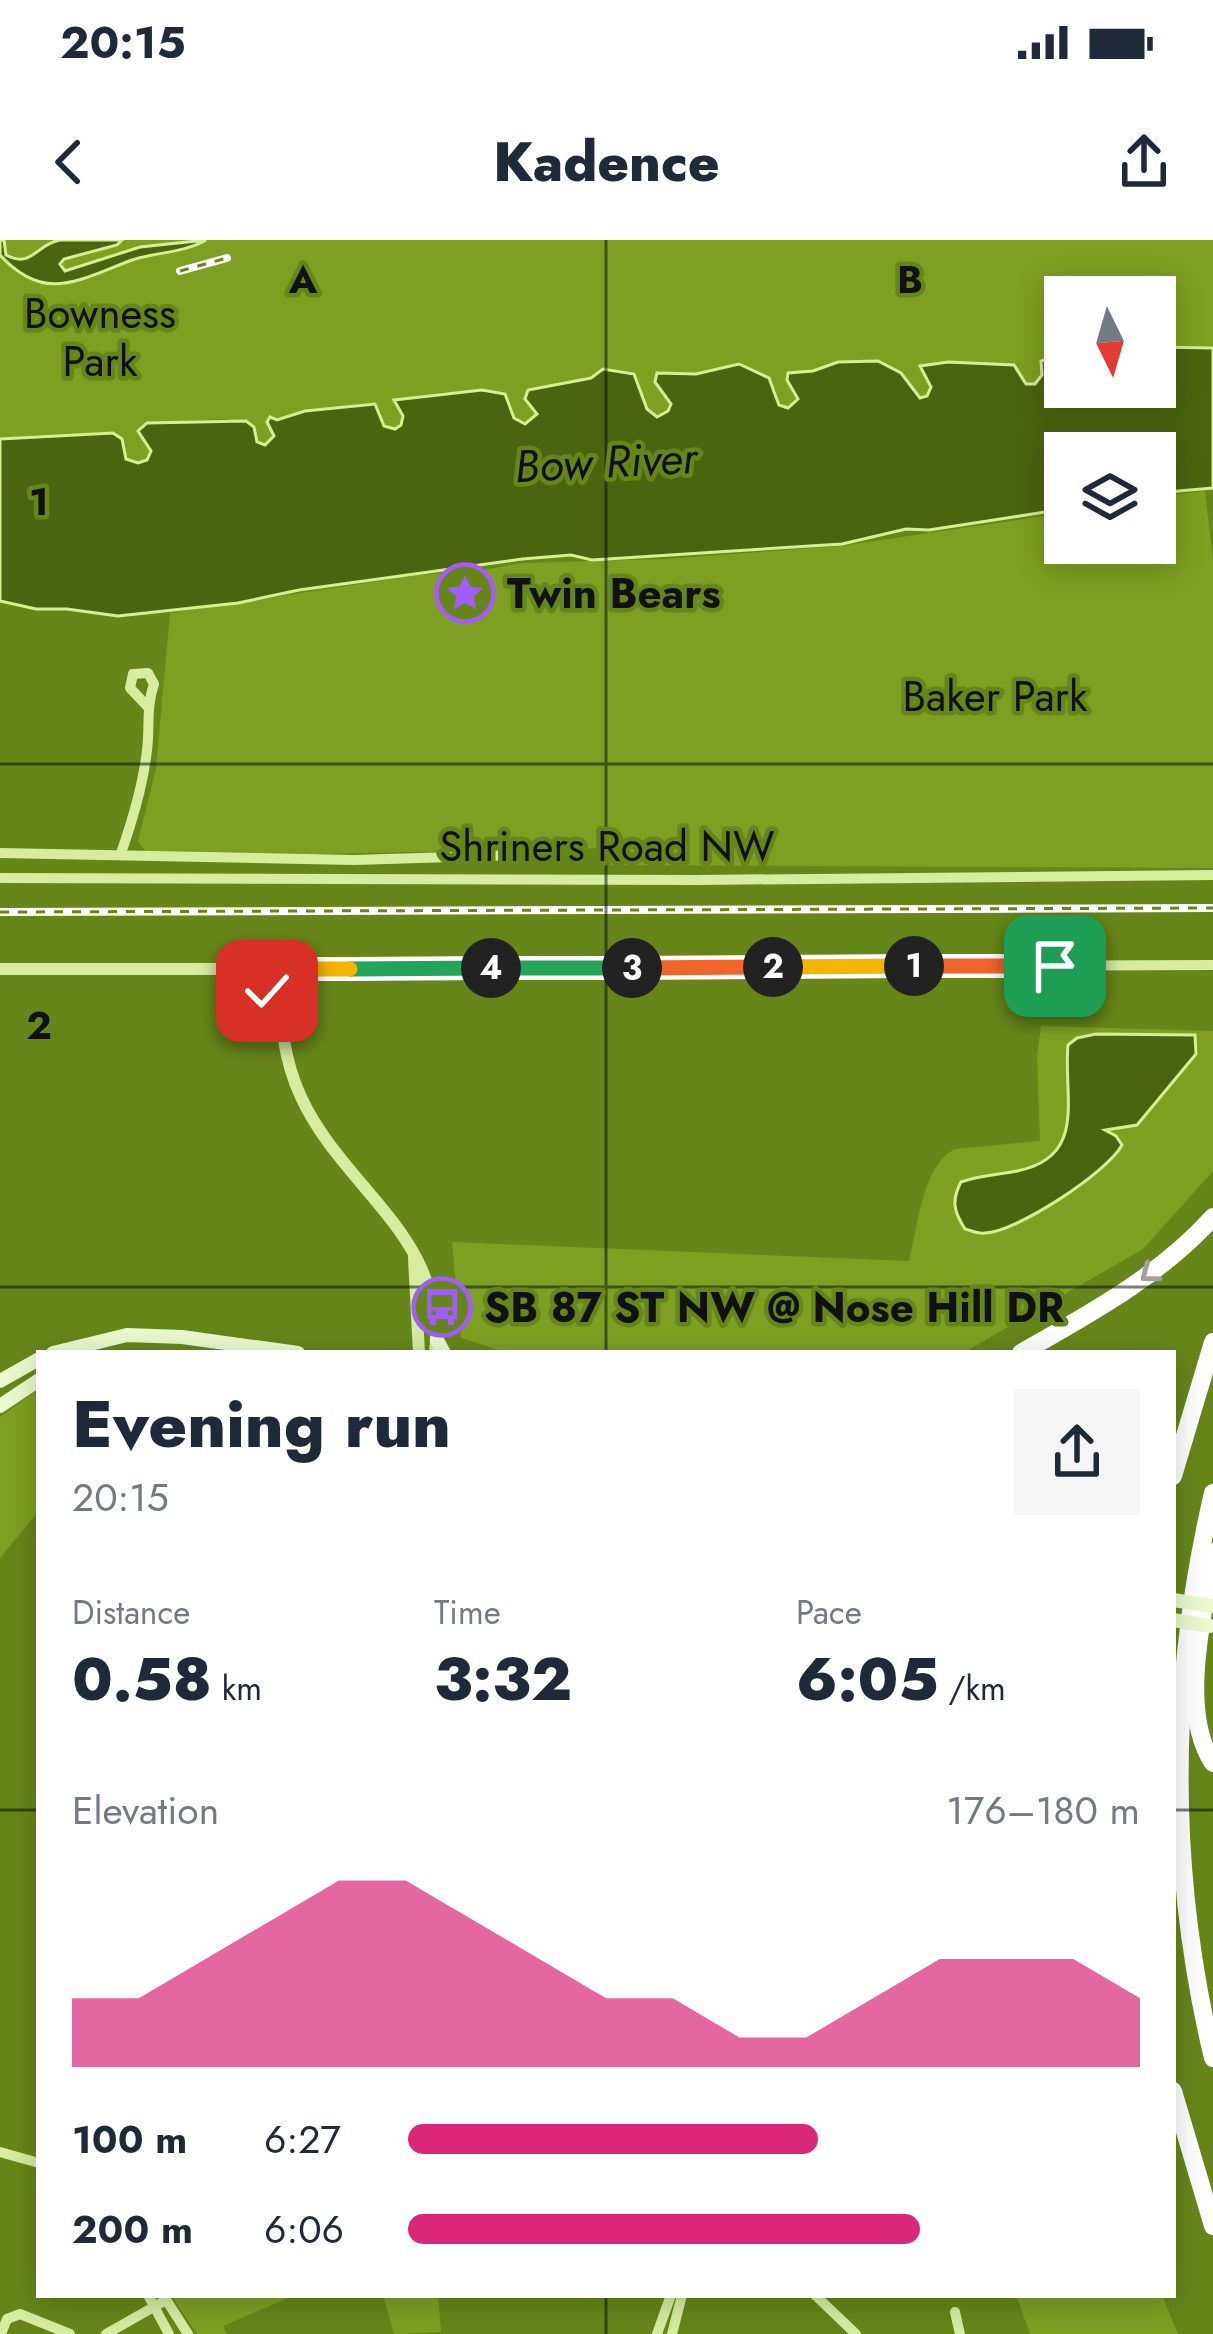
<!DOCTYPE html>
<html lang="en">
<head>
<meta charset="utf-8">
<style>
  :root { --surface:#fff; --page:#f6f6f7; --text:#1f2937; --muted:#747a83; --accent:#db2777 }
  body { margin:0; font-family:Jost,sans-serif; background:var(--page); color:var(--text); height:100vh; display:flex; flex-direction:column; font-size:45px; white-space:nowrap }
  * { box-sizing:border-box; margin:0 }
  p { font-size:39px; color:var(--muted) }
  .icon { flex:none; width:66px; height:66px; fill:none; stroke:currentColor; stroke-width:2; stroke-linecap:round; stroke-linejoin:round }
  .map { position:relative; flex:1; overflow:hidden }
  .drawer { position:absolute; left:36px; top:1110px; width:1140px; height:948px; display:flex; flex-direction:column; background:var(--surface); border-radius:0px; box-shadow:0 6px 30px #0003 }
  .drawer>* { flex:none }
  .needle { width:78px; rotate:175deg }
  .tools { position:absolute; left:1044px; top:36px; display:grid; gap:24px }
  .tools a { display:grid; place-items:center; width:132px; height:132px; border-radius:0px; background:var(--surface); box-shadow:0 6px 30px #0003; font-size:60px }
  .pin { position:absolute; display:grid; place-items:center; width:102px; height:102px; color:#fff; margin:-51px; border-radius:24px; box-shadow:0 6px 18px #0006 }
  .km { position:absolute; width:60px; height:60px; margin:-30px; border-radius:50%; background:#222; color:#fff; font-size:33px; line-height:60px; text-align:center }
  .round { display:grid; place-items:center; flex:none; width:126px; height:126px; border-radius:0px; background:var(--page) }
  .overview { display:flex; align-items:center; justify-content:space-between; height:204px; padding:0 36px }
  h1 { font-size:66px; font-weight:800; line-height:90px }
  .metrics { display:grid; grid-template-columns:repeat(3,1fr); gap:18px; height:204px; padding:12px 36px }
  .metrics div { display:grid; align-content:center }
  .metrics b { font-size:60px; font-weight:800 }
  .metrics small { font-size:33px; font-weight:400 }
  .metrics p { font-size:33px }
  .chart { height:336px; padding:24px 36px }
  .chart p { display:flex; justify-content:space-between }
  .chart svg { width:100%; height:216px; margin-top:12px; fill:var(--accent); opacity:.7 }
  ul { padding:0 36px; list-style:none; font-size:39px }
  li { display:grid; grid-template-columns:192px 144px 1fr; align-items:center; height:90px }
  li i { height:30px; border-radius:15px; background:var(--accent) }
  .status { display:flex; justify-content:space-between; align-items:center; height:84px; padding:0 60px; background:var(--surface); direction:ltr }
  .status svg { height:33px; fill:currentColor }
  header { display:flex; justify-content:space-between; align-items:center; height:156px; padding:0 36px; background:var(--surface); font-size:54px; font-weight:800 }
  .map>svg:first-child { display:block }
  .green { fill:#7e9f22 }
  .water { fill:#4c6410; stroke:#d7ef92; stroke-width:3 }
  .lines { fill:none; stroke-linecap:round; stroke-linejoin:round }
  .minor { stroke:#d8eca0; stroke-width:10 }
  .tertiary { stroke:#d8eca0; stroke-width:12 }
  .secondary { stroke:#ecf9cc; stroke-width:14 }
  .motorway { stroke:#fff; stroke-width:18 }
  .rail-casing { stroke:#fff; stroke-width:8 }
  .rail { stroke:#678619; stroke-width:3; stroke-dasharray:9; stroke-linecap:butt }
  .secondary-bridge { stroke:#ecf9cc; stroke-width:14 }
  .oneway { stroke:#a0a0a0 }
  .split-1-casing { stroke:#fff; stroke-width:24 }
  .split-2-casing { stroke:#fff; stroke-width:24 }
  .split-3-casing { stroke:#fff; stroke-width:24 }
  .split-4-casing { stroke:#fff; stroke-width:24 }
  .split-5-casing { stroke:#fff; stroke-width:24 }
  .split-6-casing { stroke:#fff; stroke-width:24 }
  .split-1 { stroke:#f0652b; stroke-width:15 }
  .split-2 { stroke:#f5b400; stroke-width:15 }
  .split-3 { stroke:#f0652b; stroke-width:15 }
  .split-4 { stroke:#22a559; stroke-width:15 }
  .split-5 { stroke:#22a559; stroke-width:15 }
  .split-6 { stroke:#f5b400; stroke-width:15 }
  .grid { fill:none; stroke:#111; stroke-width:3; stroke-opacity:0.55 }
  .labels { text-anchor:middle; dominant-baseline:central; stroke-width:9; stroke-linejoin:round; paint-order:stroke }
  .park-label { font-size:42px; fill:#111; stroke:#678619 }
  .poi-label { font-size:42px; font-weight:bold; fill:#111; stroke:#678619; text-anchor:start }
  .street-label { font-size:42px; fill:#111; stroke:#678619 }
  .water-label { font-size:45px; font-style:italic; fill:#111; stroke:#678619 }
  .grid-label { font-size:39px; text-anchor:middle; font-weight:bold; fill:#111; stroke:#678619; stroke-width:9; stroke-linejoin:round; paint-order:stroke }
</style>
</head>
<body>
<div class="status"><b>20:15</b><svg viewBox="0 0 49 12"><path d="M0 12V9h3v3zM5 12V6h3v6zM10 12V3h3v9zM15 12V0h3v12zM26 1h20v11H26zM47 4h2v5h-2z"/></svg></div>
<header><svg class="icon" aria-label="back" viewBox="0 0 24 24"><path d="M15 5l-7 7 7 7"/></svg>Kadence<svg class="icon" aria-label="share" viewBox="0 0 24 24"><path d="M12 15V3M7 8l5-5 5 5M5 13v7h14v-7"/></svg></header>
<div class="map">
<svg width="1213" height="2094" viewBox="0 0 1213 2094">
  <rect width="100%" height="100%" fill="#678619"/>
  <g class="green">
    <polygon points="0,0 1213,0 1213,108 1155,107 1155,57 1065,57 1065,114 1040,124 1042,135 1035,144 1026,144 1014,125 948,122 920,126 931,147 927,157 920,158 901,133 834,123 813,131 788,134 787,140 798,159 788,168 779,165 776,150 733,125 696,134 660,132 660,149 671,163 668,171 657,177 647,169 631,132 601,130 591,138 528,150 537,174 525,184 514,178 510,162 444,152 394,160 403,176 401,185 395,189 384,186 375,165 305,171 272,186 274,196 265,205 226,179 159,182 141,196 151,211 146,220 138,223 126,219 123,203 113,193 0,199"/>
    <polygon points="1205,251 1213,320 1213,628 611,625 609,608 267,615 146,611 138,602 156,528 170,373 418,335 478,331 522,323 665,319 840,306 1065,273 1065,303 1155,303 1155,257"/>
    <path d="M1041 786 1213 791V931L1143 1009 963 1113H508L461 1098 452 1002 909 1021C918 988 922 925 955 909L1040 901 1037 816Z"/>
    <polygon points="39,1149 39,1271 0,1318 0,1177"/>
    <polygon points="171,2055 295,2055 223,2086 227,2094 197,2094"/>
    <polygon points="383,2055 438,2055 441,2092 394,2094"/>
    <polygon points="1016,2055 1162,2055 1178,2094 1030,2094"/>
  </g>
  <g class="water">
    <path d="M0 0H4L6 15C32 29 36 4 60 0 80 0 102 0 122 0L117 5 64 19 60 24 65 31 140 7 206 0C184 13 156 12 132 20 78 40 45 64 0 15Z"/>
    <polygon points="1155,107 1213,108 1213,248 1155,253 1155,213 1065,213 1065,269 929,290 906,289 842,304 592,320 571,315 522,319 299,350 238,363 118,376 67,369 36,369 0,361 0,199 113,193 122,199 126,219 138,223 147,220 151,211 138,191 147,183 246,181 254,187 257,202 265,205 274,196 267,182 270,177 277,180 305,171 375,164 384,186 395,189 401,185 403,176 394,160 482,150 505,154 514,178 525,184 537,174 525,159 528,150 591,138 603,129 634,134 647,169 657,177 668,171 671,164 655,142 657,133 696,134 739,124 769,138 779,165 788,168 798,159 787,140 788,133 813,131 838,122 878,121 901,133 920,158 927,156 931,147 920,126 948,122 1014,125 1026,144 1035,144 1042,135 1041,121 1065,114 1065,147 1155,147"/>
    <path d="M1096 794 1195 795 1196 814 1137 885 1105 890 1116 896 1122 905C1107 933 1016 992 985 993 978 994 972 991 965 989 954 972 951 961 961 942 980 935 997 935 1017 931 1088 917 1063 857 1068 805L1077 798Z"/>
  </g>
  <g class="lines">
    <g class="minor">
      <polyline points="0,613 354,620 555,614"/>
      <path d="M121 613C133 579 143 546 147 510 150 486 146 467 154 444L148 433 133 434 130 448 147 466"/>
      <polyline points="0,638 698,640 1213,635"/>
      <polyline points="277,729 1213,725"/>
      <polyline points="0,1912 39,1923"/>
      <polyline points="148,2055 169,2094"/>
      <polyline points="815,2055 856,2094"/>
      <polyline points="165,2058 188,2094"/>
      <polyline points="955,2072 960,2094"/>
      <polyline points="1,2094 7,2079 20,2074 70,2094"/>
      <polyline points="106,2094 166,2060"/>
      <polyline points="657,2094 671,2055"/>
      <polyline points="672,2094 682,2055"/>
    </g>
    <g class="tertiary">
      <path d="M0 729H277C280 773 282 817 301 857 343 949 447 997 435 1113"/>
      <polyline points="233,731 279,758"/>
      <polyline points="414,1018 419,1113"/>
    </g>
    <g class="secondary">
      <polyline points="437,1100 444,1113"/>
      <polyline points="53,1113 127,1095 182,1097 298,1113"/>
      <polyline points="0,1141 39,1119"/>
      <polyline points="0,1166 39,1140"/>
    </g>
    <g class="motorway">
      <path d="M1021 1113C1089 1074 1160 1036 1213 977"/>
      <polyline points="1173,1236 1213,1102"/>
      <path d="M1213 1253C1169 1441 1168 1630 1213 1818"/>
      <path d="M1213 1312C1204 1371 1178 1471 1213 1523"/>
      <polyline points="1173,1851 1213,1986"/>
    </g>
    <g class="rail-casing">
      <g id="rail">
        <polyline points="180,31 227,18"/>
        <polyline points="0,672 1213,668"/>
      </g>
    </g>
    <use href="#rail" class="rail"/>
    <g class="secondary-bridge">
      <polyline points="1173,1360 1213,1366"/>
      <polyline points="1173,1380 1210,1386"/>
    </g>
  </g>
  <defs><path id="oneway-chevron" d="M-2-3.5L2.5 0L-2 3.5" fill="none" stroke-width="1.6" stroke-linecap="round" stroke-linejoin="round" transform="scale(3)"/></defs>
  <use class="oneway" href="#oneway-chevron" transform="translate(1149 1034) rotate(143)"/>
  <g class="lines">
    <g class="split-1-casing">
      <polyline id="split-1" points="914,726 1055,726"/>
    </g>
    <g class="split-2-casing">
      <polyline id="split-2" points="773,727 914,726"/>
    </g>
    <g class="split-3-casing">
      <polyline id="split-3" points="632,728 773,727"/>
    </g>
    <g class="split-4-casing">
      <polyline id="split-4" points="491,728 632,728"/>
    </g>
    <g class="split-5-casing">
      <polyline id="split-5" points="350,729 491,728"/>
    </g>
    <g class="split-6-casing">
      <polyline id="split-6" points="267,751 279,758 277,729 350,729"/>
    </g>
    <use href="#split-1" class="split-1"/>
    <use href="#split-2" class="split-2"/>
    <use href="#split-3" class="split-3"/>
    <use href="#split-4" class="split-4"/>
    <use href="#split-5" class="split-5"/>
    <use href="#split-6" class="split-6"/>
  </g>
  <path class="grid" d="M606 0V1113M0 524H1213M0 1047H1213M0 1570H39M1173 1570H1213M606 2055V2094"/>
  <defs>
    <g id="sight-ring" transform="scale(3)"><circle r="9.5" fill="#678619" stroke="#a15bff" stroke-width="1.5"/><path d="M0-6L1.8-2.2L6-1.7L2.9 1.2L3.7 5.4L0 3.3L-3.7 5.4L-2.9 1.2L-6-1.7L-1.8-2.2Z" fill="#a15bff"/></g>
    <g id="bus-ring" transform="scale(3)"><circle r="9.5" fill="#678619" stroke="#a15bff" stroke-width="1.5"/><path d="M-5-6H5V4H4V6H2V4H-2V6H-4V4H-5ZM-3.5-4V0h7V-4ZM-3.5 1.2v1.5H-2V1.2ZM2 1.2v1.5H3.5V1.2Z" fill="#a15bff"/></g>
  </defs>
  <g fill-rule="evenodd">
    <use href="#sight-ring" x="465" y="353"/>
    <use href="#bus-ring" x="442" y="1067"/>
  </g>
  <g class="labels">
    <g class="park-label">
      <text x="100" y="73">Bowness<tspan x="100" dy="48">Park</tspan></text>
      <text x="995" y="456">Baker Park</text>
    </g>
    <g class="poi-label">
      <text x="507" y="353">Twin Bears</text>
      <text x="484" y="1067">SB 87 ST NW @ Nose Hill DR</text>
    </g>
    <g class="street-label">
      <text x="607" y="606">Shriners Road NW</text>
    </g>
    <g class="water-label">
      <text transform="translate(606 222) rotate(-3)">Bow River</text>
    </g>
  </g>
  <g class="grid-label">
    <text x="303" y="53">A</text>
    <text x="910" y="53">B</text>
    <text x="39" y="275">1</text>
    <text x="39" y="799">2</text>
  </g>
</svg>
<div class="tools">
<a><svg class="needle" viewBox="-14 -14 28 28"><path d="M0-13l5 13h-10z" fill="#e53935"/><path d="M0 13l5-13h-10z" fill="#747a83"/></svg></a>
<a><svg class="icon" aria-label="layers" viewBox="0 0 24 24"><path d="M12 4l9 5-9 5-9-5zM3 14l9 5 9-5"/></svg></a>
</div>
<div class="pin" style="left:1055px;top:726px;background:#1e9e55"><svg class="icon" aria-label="arrive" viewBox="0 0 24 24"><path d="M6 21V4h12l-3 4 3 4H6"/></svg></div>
<div class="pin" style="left:267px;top:751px;background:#d93025"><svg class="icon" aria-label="check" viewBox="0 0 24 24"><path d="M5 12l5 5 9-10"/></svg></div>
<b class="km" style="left:914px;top:726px">1</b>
<b class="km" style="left:773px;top:727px">2</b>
<b class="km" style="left:632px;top:728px">3</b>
<b class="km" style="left:491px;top:728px">4</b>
<section class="drawer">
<div class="overview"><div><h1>Evening run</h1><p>20:15</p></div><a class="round"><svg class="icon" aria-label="share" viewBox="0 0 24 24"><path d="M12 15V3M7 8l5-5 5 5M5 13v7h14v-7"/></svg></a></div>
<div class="metrics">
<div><p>Distance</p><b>0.58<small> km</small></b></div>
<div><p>Time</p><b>3:32</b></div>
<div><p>Pace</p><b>6:05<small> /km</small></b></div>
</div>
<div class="chart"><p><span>Elevation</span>176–180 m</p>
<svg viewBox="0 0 160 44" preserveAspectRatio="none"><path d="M0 44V30L10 30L20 22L30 14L40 6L50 6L60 14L70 22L80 30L90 30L100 38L110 38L120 30L130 22L140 22L150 22L160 30V44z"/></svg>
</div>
<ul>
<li><b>100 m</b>6:27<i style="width:56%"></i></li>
<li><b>200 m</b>6:06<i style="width:70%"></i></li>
</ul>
</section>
</div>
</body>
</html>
